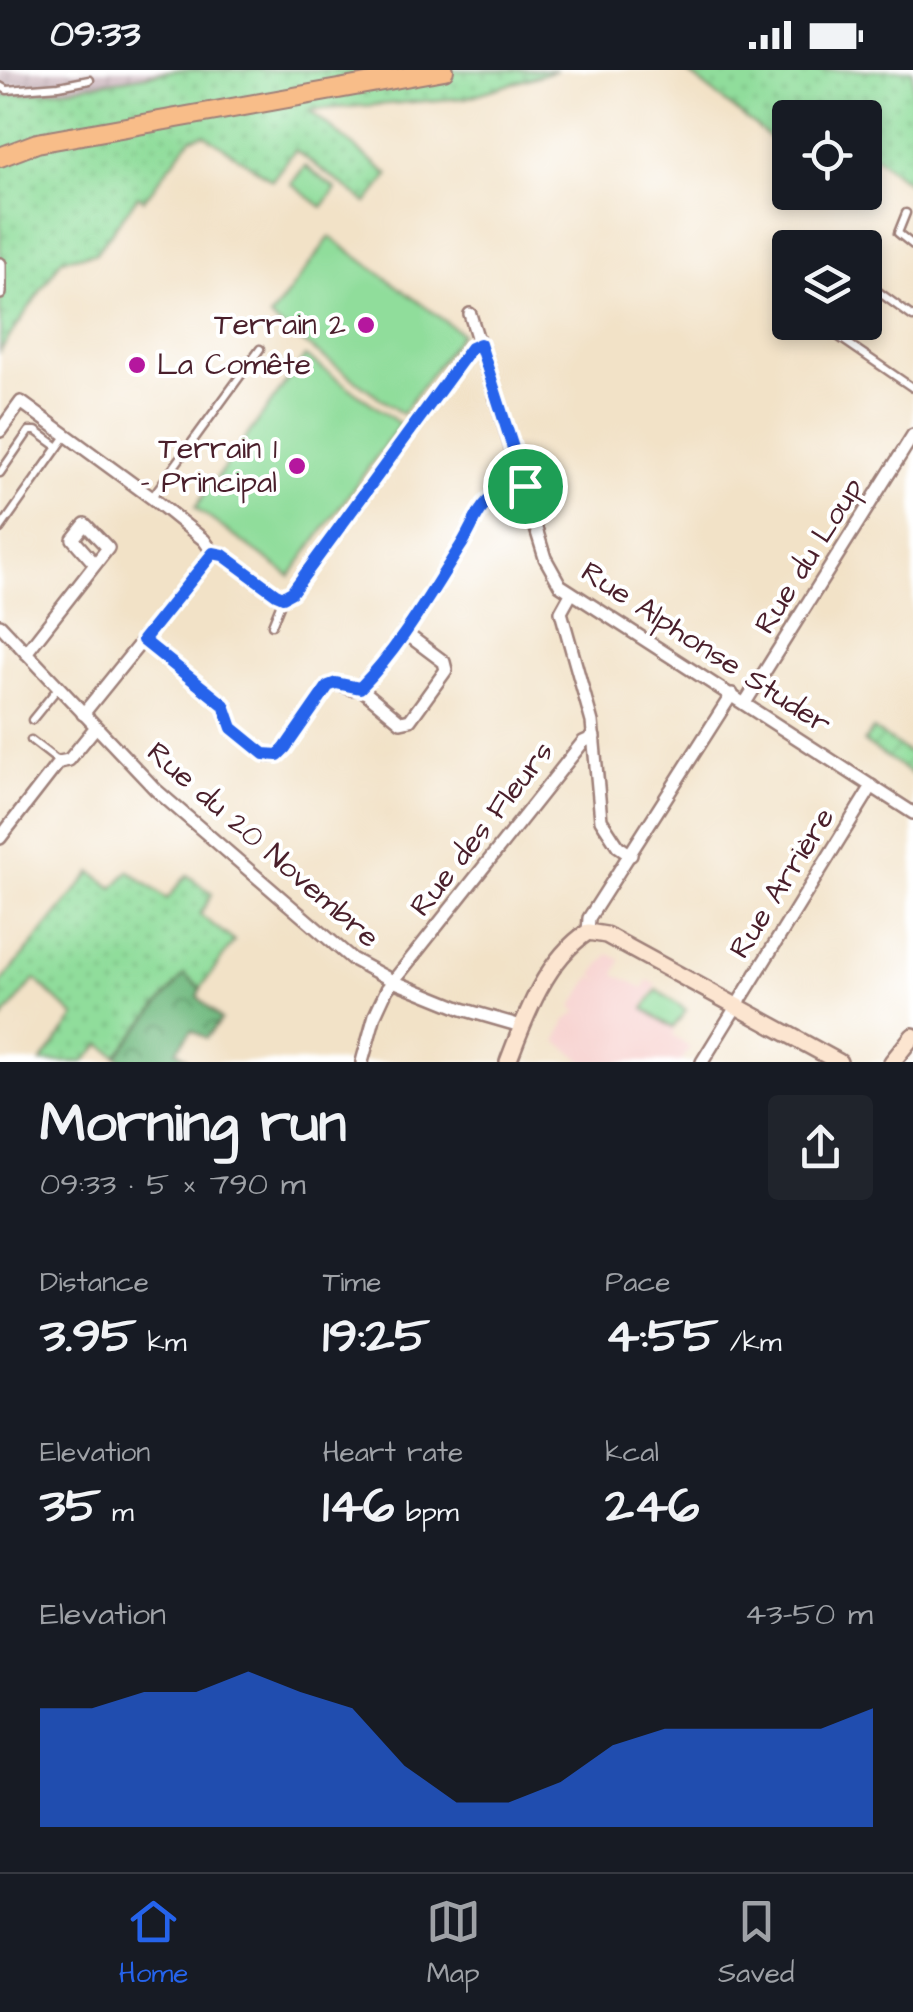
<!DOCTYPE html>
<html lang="en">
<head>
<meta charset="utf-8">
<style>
  :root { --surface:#171b24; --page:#20242c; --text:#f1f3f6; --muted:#9ea1a6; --line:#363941; --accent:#2563eb }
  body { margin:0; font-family:"Architects Daughter",sans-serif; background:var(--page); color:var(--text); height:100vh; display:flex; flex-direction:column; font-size:38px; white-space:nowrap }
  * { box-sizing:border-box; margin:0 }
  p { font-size:32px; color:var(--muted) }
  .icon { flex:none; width:55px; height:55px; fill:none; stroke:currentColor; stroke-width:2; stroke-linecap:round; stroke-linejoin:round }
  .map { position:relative; height:992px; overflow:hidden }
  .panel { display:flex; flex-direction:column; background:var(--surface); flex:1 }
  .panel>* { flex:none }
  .buttons { position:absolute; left:772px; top:30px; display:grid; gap:20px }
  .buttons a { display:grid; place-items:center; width:110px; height:110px; border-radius:10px; background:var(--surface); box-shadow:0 5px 15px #0003; font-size:50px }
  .pin { position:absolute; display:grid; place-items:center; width:85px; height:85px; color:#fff; margin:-42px; border:5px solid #fff; border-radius:50%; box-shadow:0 2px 10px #0007 }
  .round { display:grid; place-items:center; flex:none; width:105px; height:105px; border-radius:10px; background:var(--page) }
  .overview { display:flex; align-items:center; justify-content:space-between; height:170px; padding:0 40px }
  h1 { font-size:55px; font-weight:700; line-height:75px }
  .metrics { display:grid; grid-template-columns:repeat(3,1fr); gap:15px; height:170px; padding:10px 40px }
  .metrics div { display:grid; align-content:center }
  .metrics b { font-size:50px; font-weight:700 }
  .metrics small { font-size:28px; font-weight:400 }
  .metrics p { font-size:28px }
  .chart { height:280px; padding:20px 40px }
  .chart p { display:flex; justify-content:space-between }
  .chart svg { width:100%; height:180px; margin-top:10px; fill:var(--accent); opacity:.7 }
  .status { display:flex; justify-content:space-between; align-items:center; height:70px; padding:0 50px; background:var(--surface); direction:ltr }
  .status svg { height:28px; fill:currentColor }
  .dock { display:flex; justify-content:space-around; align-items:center; height:140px; border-top:2px solid var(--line); background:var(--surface); font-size:28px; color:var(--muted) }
  .dock a { display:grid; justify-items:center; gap:5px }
  .dock .active { color:var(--accent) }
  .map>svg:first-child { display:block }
  .built { fill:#f7d0ce }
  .industrial { fill:url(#industrial-grid) }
  .grass { fill:url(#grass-dots); stroke:#6d7e63; stroke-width:2.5 }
  .forest { fill:url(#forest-crowns); stroke:#5f6e57; stroke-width:2.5 }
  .park { fill:#90dd9b; stroke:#6d7e63; stroke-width:2.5 }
  .garden { fill:url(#garden-furrows); stroke:#6d7e63; stroke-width:2.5 }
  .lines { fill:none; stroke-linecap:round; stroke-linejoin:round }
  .service-casing { stroke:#9e8079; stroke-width:11 }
  .minor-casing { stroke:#9e8079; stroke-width:16 }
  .secondary-casing { stroke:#9e8079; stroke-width:20 }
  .primary-casing { stroke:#9e8079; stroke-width:22 }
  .service { stroke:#fff; stroke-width:6 }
  .minor { stroke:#fff; stroke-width:11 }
  .secondary { stroke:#fce5d0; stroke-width:15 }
  .primary { stroke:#f8bd89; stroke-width:18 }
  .route-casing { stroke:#fff; stroke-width:20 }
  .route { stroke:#2563eb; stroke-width:12 }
  .poi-dot { fill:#b5179e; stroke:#fff; stroke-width:4 }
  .labels { text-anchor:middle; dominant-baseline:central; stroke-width:8; stroke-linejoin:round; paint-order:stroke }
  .poi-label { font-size:30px; fill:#4a1f2b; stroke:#fff; text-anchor:end }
  .street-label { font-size:30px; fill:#4a1f2b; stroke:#fff }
</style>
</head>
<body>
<div class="status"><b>09:33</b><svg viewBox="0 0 49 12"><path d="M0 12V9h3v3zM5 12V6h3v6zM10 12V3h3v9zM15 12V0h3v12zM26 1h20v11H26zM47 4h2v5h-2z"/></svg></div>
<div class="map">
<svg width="913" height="992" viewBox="0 0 913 992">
  <defs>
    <pattern id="industrial-grid" width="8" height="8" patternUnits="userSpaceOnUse" patternTransform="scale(2.5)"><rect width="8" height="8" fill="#d2bec4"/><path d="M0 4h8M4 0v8" fill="none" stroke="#b6a3a9"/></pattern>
    <pattern id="grass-dots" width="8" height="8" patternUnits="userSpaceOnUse" patternTransform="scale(2.5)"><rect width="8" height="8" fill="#90dd9b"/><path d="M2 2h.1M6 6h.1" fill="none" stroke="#7ebd86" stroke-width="1.8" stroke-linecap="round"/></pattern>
    <pattern id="forest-crowns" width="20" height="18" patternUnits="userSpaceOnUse" patternTransform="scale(2.5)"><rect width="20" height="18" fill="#74bc83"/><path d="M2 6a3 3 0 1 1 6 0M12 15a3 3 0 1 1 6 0" fill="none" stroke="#61986b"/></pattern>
    <pattern id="garden-furrows" width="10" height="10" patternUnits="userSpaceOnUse" patternTransform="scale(2.5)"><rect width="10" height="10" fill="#90dd9b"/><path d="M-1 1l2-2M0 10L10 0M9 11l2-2" fill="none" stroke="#7ebd86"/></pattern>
  </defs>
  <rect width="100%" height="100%" fill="#fff"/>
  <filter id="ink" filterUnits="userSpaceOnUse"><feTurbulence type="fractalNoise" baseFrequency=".01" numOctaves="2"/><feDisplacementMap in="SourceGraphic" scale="20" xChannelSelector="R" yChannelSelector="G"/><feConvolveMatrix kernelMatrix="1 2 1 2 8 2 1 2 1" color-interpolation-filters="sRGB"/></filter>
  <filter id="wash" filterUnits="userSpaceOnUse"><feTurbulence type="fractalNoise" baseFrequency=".0048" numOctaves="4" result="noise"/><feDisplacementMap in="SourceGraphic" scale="40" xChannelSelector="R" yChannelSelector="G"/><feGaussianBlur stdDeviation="2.25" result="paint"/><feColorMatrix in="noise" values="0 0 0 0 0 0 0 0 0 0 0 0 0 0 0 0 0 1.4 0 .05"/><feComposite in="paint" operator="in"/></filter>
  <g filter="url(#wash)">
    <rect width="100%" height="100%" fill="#f2e2c7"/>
    <polygon class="built" points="609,884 621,890 615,904 644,918 648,910 657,915 642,938 675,960 673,966 690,978 681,992 584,992 557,971 566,950 578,942 572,937 592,906 603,911 593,904"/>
    <polygon class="industrial" points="0,0 175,0 16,26 0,26"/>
    <g class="grass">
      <polygon points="175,0 557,0 465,28 309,40 389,105 367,133 295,80 272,110 204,64 191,68 144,130 138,126 96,183 62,189 0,281 0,26 73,18"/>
      <polygon points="685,0 913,0 913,117 871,83 865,89 865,48 790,48 790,84"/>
      <polygon points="129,801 167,829 187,805 212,824 200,845 234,871 201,918 184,906 116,986 101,974 84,992 41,992 75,947 35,909 0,952 0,914 92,802 113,818"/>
    </g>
    <polygon class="forest" points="184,905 201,918 198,927 221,950 206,968 192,960 176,980 187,989 184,992 123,992 116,986"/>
    <g class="park">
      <polygon points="305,96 336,119 322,137 291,114"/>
      <polygon points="330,167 461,263 402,344 270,248"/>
      <polygon points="305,286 400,354 290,506 195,438"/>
      <polygon points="657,920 686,940 673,958 644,939"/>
    </g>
    <polygon class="garden" points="873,659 913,686 913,705 864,672"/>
  </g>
  <g filter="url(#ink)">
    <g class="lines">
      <g class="service-casing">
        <g id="service">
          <polyline points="0,16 7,20 59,16 90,10"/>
          <polyline points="906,143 898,163 913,175"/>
          <polyline points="865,212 913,247"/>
          <polyline points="817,252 913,318"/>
          <polyline points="0,403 29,361 36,361 58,377"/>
          <polyline points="152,427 260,279"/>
          <polyline points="0,459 66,366"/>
          <polyline points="272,555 283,528"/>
          <polyline points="32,650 58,618"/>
          <polyline points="31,670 58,691"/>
        </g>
      </g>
      <g class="minor-casing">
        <g id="minor">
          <polyline points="0,194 0,223"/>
          <polyline points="470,244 545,488 560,515 913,743"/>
          <polyline points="0,361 21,332 152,428 204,470 213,483"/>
          <polyline points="571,524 561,542 592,652 601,750 618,776 631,785"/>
          <polyline points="0,555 156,720 352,889 393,911 462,939 521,956"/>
          <polyline points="143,569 224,635 232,658 264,684 272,686 285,678 328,616 336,613 352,619 359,617"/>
          <polyline points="26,583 108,478 85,454 73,469 95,494"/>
          <path d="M359 617C401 579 430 524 460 477 472 459 477 438 495 425 503 419 515 418 525 416"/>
          <polyline points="359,617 401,652 410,650 446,600 444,592 404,562"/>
          <polyline points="745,633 913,365"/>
          <polyline points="83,644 213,483 220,483 276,525 283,527 292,522 471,278 480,274"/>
          <polyline points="0,768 59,692 69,690 95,658"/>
          <polyline points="588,862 589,848 732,624"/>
          <polyline points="362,992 375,945 387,919 567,692 583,672 594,667"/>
          <polyline points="702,992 872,716"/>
        </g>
      </g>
      <g class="secondary-casing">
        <g id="secondary">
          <path d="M508 992C525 947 546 889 588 862L606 865 839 992"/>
          <polyline points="892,992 913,966"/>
        </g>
      </g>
      <g class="primary-casing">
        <polyline id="primary" points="0,87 37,73 444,0"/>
      </g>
      <use href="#service" class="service"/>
      <use href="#minor" class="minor"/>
      <use href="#secondary" class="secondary"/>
      <use href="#primary" class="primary"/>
    </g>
  </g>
  <g class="lines" filter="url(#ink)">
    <g class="route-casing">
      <path id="route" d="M480 274 525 416C515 418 503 419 495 425 477 438 472 459 460 477 430 524 400 578 360 618L336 613 328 616 285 678 278 685 264 684 232 658 224 635 143 570 213 483 223 485 276 524 283 527 292 522 471 278Z"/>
    </g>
    <use href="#route" class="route"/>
  </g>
  <g class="poi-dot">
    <circle cx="366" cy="255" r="10"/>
    <circle cx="137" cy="295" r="10"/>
    <circle cx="297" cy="396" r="10"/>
  </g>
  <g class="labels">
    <g class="poi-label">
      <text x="346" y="255">Terrain 2</text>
      <text x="157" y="295" text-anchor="start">La Comête</text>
      <text x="277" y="379">Terrain 1<tspan x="277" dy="34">- Principal</tspan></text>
    </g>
    <g class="street-label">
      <text transform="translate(809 486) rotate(-58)">Rue du Loup</text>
      <text transform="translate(706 578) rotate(33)">Rue Alphonse Studer</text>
      <text transform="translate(482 759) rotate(-52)">Rue des Fleurs</text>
      <text transform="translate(263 775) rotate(41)">Rue du 20 Novembre</text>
      <text transform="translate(782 813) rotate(-58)">Rue Arrière</text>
    </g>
  </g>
</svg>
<div class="buttons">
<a><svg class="icon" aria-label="locate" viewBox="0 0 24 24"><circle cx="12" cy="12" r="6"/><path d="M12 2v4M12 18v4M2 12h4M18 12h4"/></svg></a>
<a><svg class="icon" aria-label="layers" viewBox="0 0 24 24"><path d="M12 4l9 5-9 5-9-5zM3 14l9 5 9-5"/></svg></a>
</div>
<div class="pin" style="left:525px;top:416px;background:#1e9e55"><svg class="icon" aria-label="arrive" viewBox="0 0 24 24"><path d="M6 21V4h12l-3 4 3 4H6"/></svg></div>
</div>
<section class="panel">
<div class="overview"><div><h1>Morning run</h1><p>09:33 · 5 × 790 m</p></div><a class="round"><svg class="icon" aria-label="share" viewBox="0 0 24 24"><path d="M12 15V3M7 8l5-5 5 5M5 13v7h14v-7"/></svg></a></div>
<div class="metrics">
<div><p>Distance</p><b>3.95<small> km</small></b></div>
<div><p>Time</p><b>19:25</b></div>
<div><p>Pace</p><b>4:55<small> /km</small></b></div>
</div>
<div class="metrics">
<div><p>Elevation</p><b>35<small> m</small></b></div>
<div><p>Heart rate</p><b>146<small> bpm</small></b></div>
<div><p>kcal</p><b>246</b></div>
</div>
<div class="chart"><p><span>Elevation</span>43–50 m</p>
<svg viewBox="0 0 160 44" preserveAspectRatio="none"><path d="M0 44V15L10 15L20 11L30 11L40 6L50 11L60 15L70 29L80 38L90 38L100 33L110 24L120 20L130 20L140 20L150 20L160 15V44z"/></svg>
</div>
</section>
<nav class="dock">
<a class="active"><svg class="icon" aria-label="home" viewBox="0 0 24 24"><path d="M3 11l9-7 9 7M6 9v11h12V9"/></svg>Home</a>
<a><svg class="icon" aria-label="map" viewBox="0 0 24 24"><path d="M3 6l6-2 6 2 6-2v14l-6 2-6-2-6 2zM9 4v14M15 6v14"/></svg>Map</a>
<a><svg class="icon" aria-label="saved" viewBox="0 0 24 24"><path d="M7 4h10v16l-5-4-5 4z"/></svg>Saved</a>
</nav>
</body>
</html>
